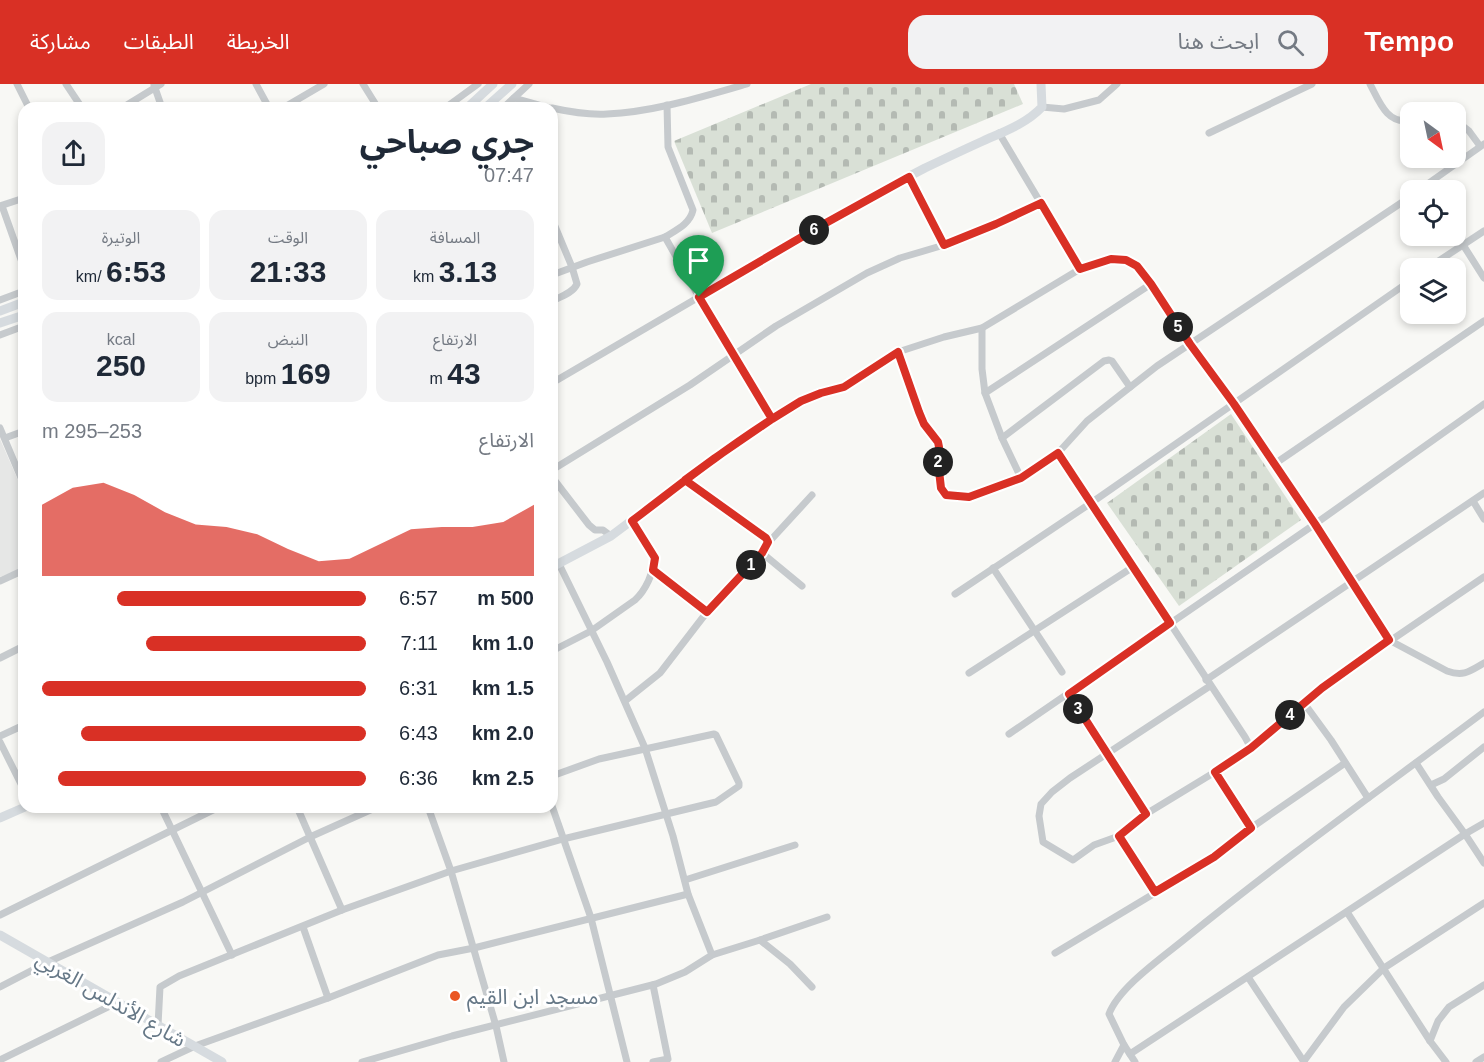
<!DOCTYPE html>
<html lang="ar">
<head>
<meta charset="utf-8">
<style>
  :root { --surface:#fff; --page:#f2f2f3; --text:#1f2937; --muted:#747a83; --accent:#d93025 }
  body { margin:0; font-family:Arial,"Noto Sans Arabic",sans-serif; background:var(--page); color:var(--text); direction:rtl; height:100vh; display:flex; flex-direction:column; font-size:22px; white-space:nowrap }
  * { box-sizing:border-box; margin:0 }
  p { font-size:20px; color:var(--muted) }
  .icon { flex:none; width:33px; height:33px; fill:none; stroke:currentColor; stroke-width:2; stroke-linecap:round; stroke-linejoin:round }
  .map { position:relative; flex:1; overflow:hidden; direction:ltr }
  .details { position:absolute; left:18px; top:18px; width:540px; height:711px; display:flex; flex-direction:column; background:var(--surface); border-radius:18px; box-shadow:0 3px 9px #0003; direction:rtl }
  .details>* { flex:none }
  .needle { width:39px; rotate:147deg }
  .tools { position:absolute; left:1400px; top:18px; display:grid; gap:12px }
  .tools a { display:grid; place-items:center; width:66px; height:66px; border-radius:12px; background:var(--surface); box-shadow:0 3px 9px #0003; font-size:30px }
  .pin { position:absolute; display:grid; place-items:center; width:51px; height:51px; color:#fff; margin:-62px -26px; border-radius:50% 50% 50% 0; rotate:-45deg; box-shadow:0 0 6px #0007 }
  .pin .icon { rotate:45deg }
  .km { position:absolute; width:30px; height:30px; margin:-15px; border-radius:50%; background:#222; color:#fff; font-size:16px; line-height:30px; text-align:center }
  .round { display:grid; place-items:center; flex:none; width:63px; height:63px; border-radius:18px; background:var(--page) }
  .headline { display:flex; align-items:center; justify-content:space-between; height:102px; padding:0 24px }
  h1 { font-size:33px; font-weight:700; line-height:45px }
  .stats { display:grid; grid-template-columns:repeat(3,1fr); gap:9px; height:102px; padding:6px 24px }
  .stats div { display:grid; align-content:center; border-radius:15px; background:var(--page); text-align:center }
  .stats b { font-size:30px; font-weight:700 }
  .stats small { font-size:16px; font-weight:400 }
  .stats p { font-size:16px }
  .chart { height:168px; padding:12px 24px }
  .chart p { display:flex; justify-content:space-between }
  .chart svg { width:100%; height:108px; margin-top:6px; fill:var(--accent); opacity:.7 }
  ul { padding:0 24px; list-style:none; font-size:20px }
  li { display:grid; grid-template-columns:96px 72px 1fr; align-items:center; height:45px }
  li i { height:15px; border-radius:8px; background:var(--accent) }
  header { display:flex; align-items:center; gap:36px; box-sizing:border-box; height:84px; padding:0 30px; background:var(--accent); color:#fff }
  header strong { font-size:28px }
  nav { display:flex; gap:33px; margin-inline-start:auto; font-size:21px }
  .search { width:420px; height:54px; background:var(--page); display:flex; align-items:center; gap:15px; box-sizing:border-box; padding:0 21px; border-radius:18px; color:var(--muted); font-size:22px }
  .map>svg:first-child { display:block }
  .built { fill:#e6e7e6 }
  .cemetery { fill:url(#cemetery-stones) }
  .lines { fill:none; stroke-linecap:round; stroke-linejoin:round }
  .street { stroke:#c6cacd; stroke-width:7 }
  .secondary { stroke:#d6dbdf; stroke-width:9 }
  .route-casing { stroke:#fff; stroke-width:12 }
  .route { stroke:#d93025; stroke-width:8 }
  .poi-dot { fill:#ea5623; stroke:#fff; stroke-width:2 }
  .labels { text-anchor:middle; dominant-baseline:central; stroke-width:6; stroke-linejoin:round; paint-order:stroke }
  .poi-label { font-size:21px; fill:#667887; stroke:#fff; text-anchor:start }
  .street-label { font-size:21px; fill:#667887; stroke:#fff }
</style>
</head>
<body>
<header>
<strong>Tempo</strong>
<div class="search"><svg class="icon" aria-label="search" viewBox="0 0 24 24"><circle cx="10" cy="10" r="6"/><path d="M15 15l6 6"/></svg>ابحث هنا</div>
<nav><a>الخريطة</a><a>الطبقات</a><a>مشاركة</a></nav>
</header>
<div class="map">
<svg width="1484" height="978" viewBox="0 0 1484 978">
  <defs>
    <pattern id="cemetery-stones" width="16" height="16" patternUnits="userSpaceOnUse" patternTransform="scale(1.5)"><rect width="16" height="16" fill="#d9e0d6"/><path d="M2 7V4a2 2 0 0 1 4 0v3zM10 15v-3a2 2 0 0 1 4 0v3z" fill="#b4bab3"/></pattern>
  </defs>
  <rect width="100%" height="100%" fill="#f8f8f5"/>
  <polygon class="built" points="0,355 24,410 24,484 0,493"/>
  <g class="cemetery">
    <polygon points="811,0 1014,0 1023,20 712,149 674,57"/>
    <polygon points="1231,330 1301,436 1179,522 1107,419"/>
  </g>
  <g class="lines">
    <g class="street">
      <polyline points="17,0 29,24"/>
      <polyline points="66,0 82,24"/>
      <polyline points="256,0 269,24"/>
      <polyline points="363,0 378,24"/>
      <path d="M1370 0C1379 17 1387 41 1410 36"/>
      <polyline points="154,1 162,24"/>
      <polyline points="514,14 550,24"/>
      <polyline points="1042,23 1064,25 1099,16 1117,0"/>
      <polyline points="122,24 161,0"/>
      <polyline points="283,24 324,0"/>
      <polyline points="445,24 478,0"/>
      <polyline points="503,24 529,0"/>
      <path d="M552 24C570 28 589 31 607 30 654 28 701 13 747 0"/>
      <polyline points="1455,36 1469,47 1480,62"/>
      <polyline points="999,49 1080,185"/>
      <polyline points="1209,49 1312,0"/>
      <polyline points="909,93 944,161"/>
      <polyline points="1419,106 1484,60"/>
      <polyline points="0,122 24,114"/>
      <polyline points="2,122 24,184"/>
      <path d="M552 135 572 183 577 200C573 209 560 213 552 217"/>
      <polyline points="1455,148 1484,194"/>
      <path d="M665 153C676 146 690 140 693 126L668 63 667 21"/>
      <polyline points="1428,184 1484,147"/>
      <polyline points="552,191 587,178 665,153 699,213 552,299"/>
      <polyline points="0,216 24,207"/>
      <polyline points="982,244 982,285 985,309 1002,354 1021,394"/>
      <polyline points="0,251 24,242"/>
      <polyline points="898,268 919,328 924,340 937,358 939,364 938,378 941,404 943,409 946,411 969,413 1021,394 1041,381 1058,369 1087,337 1157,282 1410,113"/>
      <polyline points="985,309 1151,200"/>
      <path d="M772 335 801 317 821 309 844 303 898 268 944 253 982 244 1080 185 1111 175 1126 176 1137 182 1151 200 1190 260 1234 320 1315 440 1389 556 1447 587C1464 593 1470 587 1484 579"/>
      <polyline points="0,344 24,401"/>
      <polyline points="5,354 24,347"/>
      <polyline points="1002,354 1104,277 1109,276 1112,277 1130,303"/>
      <polyline points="1058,369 1245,653 1251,664"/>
      <polyline points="1273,381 1484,237"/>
      <polyline points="552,386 690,301 776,242 867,189 900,174 944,161 996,140 1041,119"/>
      <polyline points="552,393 589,441 595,446 603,446 611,452"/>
      <polyline points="685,396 766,454 769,458"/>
      <polyline points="1473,417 1484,435"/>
      <polyline points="762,469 802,502"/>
      <polyline points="993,484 1062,588"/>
      <polyline points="653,486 707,528"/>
      <polyline points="0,497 24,486"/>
      <polyline points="955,510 1091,419 1410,197"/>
      <path d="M552 567 591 547 635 516C646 506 653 489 655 475L632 437"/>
      <polyline points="0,574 24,562"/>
      <polyline points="969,589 1133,483"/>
      <polyline points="1206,596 1484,409"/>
      <polyline points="1210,602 1070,694 1052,708 1041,720 1039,732 1043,758 1073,776 1094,761 1119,752 1146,730 1215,688 1251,664 1304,619"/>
      <polyline points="1069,610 1146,730"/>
      <polyline points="625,617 660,589 707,528 762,469 769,458 812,411"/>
      <polyline points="1009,650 1315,440 1484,320"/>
      <polyline points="0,652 24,641"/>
      <polyline points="0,658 24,706"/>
      <polyline points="1416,679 1438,713 1465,750 1484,779"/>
      <polyline points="1215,688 1251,744 1345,679"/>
      <polyline points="1431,701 1444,695 1484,663"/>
      <polyline points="1368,714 1331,656 1304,619 1321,604 1484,493"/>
      <polyline points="552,722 591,834 627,978"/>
      <polyline points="161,723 232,871"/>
      <polyline points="297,723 342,826"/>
      <polyline points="428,723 451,787 496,942 504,978"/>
      <polyline points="1119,752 1155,808"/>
      <polyline points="685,796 795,761"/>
      <polyline points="1347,828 1430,957 1446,978"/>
      <polyline points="0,831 219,723"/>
      <polyline points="303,843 328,914"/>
      <polyline points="760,856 827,833"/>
      <polyline points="1055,869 1205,779 1251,744"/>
      <polyline points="712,871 760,856 790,880 812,903"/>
      <polyline points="1248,893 1304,978"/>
      <polyline points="0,903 48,878 183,818 310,753 377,723"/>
      <polyline points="158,941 160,903 179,892 342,826 451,787 563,755 716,718 739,702 739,699 716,651 714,650 599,675 552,692"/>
      <polyline points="1430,957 1438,937 1449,923 1484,901"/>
      <polyline points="1124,961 1135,978"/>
      <polyline points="1130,970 1465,750 1484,739"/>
      <polyline points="0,976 118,918"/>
      <polyline points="1304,977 1344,923 1384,884 1484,819"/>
      <polyline points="161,978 195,962 328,914 438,871 474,864 688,810"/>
      <polyline points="362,978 452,952 656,900 685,888 712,871 688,810 673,752 645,664 607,578 559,480"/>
      <polyline points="653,978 668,975 653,901"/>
      <path d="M1115 978 1124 961 1109 930C1119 903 1163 873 1186 854 1283 775 1384 703 1484 628"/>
      <polyline points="1476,978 1484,973"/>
    </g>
    <g class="secondary">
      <polyline points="467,24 493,0"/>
      <polyline points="485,24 512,0"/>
      <polyline points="0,227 24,218"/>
      <polyline points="0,239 24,231"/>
      <path d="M552 483 611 452 715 374 772 335 699 213C773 168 848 124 925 84 944 75 963 66 983 57 1003 48 1026 40 1042 23L1041 0"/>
      <polyline points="0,734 25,723"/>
      <polyline points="0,851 222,978"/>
    </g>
  </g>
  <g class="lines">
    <g class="route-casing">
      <path id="route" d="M699 213 772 335C752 348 733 361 714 375 686 395 660 416 632 437L655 474 653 486 707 528 762 469 768 458 766 454 685 396 715 374 772 335 801 317 821 309 844 303 898 268 919 328 924 340 938 358 939 363 938 378 941 404 946 411 969 413 1021 394 1058 369 1170 539 1069 610 1146 730 1119 752 1155 808 1214 773 1251 744 1215 688 1251 664 1322 604 1389 556 1315 440 1234 320 1190 260 1151 200 1137 182 1126 176 1111 175 1080 185 1041 119 996 140 944 161 909 93 824 140 699 213"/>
    </g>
    <use href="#route" class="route"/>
  </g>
  <circle class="poi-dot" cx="455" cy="912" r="6"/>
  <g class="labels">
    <g class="poi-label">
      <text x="467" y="912">مسجد ابن القيم</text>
    </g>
    <g class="street-label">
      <text transform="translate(111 915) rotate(30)">شارع الأندلس الغربي</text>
    </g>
  </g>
</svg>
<div class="tools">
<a><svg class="needle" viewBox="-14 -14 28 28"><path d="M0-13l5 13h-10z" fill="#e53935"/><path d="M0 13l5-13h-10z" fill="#747a83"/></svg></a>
<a><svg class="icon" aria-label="locate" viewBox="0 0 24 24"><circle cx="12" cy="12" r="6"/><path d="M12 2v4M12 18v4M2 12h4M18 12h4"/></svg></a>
<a><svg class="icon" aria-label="layers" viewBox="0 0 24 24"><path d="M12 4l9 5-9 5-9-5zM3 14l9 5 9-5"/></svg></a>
</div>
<div class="pin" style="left:699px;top:213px;background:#1e9e55"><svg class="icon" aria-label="arrive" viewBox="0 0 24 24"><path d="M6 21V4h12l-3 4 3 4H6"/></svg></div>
<b class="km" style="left:751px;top:481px">1</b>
<b class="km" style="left:938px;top:378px">2</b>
<b class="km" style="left:1078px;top:625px">3</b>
<b class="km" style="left:1290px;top:631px">4</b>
<b class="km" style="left:1178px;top:243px">5</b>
<b class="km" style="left:814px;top:146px">6</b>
<section class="details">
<div class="headline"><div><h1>جري صباحي</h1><p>07:47</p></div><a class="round"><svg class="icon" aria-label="share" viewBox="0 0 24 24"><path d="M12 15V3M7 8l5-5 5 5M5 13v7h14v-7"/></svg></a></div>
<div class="stats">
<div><p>المسافة</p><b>3.13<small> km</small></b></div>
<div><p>الوقت</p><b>21:33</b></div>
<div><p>الوتيرة</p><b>6:53<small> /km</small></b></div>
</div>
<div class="stats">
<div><p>الارتفاع</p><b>43<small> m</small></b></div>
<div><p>النبض</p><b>169<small> bpm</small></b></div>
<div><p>kcal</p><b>250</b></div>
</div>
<div class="chart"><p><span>الارتفاع</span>253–295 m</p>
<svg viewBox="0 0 160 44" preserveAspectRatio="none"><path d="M0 44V15L10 8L20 6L30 11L40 18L50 23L60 24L70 27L80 33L90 38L100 37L110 31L120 25L130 24L140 24L150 22L160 15V44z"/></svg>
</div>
<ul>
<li><b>500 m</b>6:57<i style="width:77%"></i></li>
<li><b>1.0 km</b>7:11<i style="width:68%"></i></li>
<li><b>1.5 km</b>6:31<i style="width:100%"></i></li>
<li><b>2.0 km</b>6:43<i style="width:88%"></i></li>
<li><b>2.5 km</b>6:36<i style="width:95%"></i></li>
</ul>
</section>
</div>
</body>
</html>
